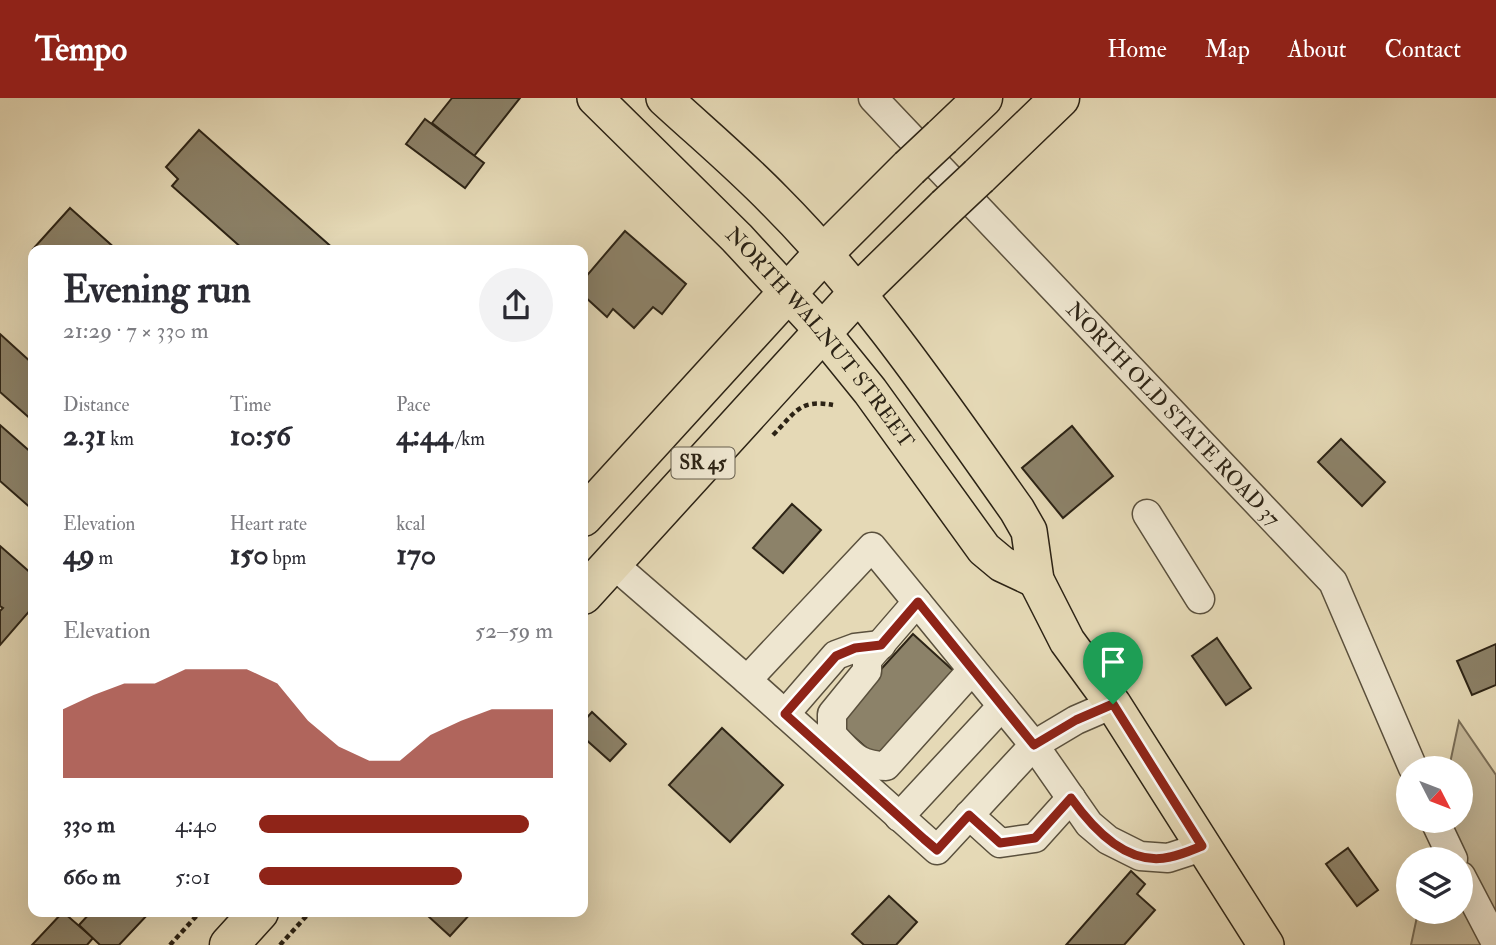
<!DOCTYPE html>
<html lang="en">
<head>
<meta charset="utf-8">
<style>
  :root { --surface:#fff; --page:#f2f2f3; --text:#2b2b33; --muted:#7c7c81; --accent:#8f2418 }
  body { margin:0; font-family:"IM FELL Double Pica",serif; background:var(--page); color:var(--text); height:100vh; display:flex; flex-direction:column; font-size:26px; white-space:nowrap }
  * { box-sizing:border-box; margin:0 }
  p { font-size:23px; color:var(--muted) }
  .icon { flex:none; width:38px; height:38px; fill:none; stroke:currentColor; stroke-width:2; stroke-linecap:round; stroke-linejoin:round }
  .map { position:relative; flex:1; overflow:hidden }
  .drawer { position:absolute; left:28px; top:147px; width:560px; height:672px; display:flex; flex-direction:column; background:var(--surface); border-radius:14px; box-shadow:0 7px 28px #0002 }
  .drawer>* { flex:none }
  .needle { width:46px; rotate:132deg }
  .tools { position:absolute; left:1396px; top:658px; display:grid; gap:14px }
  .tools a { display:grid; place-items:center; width:77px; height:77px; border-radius:50%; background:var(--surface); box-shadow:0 7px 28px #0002; font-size:35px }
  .pin { position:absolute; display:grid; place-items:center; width:60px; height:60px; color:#fff; margin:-72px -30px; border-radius:50% 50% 50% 0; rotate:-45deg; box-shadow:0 0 7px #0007 }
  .pin .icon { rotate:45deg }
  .round { display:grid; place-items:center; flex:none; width:74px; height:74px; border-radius:37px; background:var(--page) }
  .head { display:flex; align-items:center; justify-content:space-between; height:119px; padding:0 35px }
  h1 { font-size:38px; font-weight:700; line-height:52px }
  .stats { display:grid; grid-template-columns:repeat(3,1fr); gap:10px; height:119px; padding:7px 35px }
  .stats div { display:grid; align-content:center }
  .stats b { font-size:30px; font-weight:700 }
  .stats small { font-size:19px; font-weight:400 }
  .stats p { font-size:19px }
  .chart { height:196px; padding:14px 35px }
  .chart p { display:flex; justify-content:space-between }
  .chart svg { width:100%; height:126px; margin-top:7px; fill:var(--accent); opacity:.7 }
  ul { padding:0 35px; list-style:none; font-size:23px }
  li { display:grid; grid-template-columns:112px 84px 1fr; align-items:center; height:52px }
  li i { height:18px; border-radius:9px; background:var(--accent) }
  header { display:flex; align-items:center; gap:42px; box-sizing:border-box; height:98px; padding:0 35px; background:var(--accent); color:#fff }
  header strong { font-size:33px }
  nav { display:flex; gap:38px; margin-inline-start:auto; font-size:24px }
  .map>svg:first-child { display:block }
  .green { fill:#c6ba9b; stroke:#796e58; stroke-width:2 }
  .building { fill:#8c8269; stroke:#2c2315; stroke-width:2 }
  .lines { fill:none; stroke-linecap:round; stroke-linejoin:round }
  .minor-casing { stroke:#5a503d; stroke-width:31 }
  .major-casing { stroke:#2c2315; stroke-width:38 }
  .highway-casing { stroke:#2c2315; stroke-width:41 }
  .path { stroke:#2c2315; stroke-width:4.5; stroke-dasharray:5 3.5; stroke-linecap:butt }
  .minor { stroke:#eee6d0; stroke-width:28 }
  .major { stroke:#e5d9b6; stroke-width:35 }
  .highway { stroke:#e5d9b6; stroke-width:38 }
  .highway-bridge-casing { stroke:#2c2315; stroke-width:41; stroke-linecap:butt }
  .highway-bridge { stroke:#e5d9b6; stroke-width:38 }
  .route-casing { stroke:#fff; stroke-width:14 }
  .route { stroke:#8f2418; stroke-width:9 }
  .labels { text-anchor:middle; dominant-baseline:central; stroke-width:5; stroke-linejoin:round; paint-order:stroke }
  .shield { fill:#eee6d0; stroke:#665e4d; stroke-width:2 }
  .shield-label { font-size:19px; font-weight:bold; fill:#2c2315 }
  .street-label { font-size:21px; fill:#2c2315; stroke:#eee6d0 }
</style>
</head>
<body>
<header>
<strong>Tempo</strong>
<nav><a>Home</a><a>Map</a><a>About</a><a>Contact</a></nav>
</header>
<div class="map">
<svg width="1496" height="847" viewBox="0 0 1496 847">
  <rect width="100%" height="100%" fill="#e5d9b6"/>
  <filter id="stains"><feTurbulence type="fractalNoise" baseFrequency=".00286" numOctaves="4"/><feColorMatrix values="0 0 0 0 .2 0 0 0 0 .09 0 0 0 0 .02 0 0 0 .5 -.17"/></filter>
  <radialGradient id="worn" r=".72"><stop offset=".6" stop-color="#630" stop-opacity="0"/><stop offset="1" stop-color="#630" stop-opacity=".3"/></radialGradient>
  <polygon class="green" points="1459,623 1496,677 1496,847 1411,847 1418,814 1461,814 1461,761 1429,761 1437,723 1461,723 1461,670 1449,670"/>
  <g class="building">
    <polygon points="452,0 520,0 474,58 432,25"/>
    <polygon points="425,21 484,65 465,90 406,46"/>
    <polygon points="199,32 335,152 244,152 172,88 178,81 166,69"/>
    <polygon points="70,110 117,152 35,152 33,151"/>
    <polygon points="625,133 686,186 662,216 653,209 634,230 613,211 607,219 583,197 583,182"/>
    <polygon points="0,236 33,266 33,323 0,294"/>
    <polygon points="0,327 33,356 33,412 0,383"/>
    <polygon points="1072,328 1113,378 1063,420 1022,370"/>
    <polygon points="1341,341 1385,384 1362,408 1318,364"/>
    <polygon points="792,406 821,432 783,475 753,450"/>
    <polygon points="0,448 33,477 33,509 0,547 0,513 3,510 0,508"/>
    <polygon points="913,536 957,576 880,662 835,622"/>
    <polygon points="1217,540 1251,590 1226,607 1192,558"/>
    <polygon points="1496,546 1496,587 1472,597 1457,563"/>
    <polygon points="592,614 626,646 610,663 583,639 583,624"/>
    <polygon points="722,630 783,687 730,744 669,687"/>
    <polygon points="1348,750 1378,792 1357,808 1326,766"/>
    <polygon points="1131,773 1145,786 1137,796 1155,812 1124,847 1066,847"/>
    <polygon points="889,798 917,824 896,847 864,847 852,836"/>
    <polygon points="63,814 93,840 87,847 32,847"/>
    <polygon points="91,814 150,814 119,847 100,847 79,827"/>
    <polygon points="432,814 472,814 450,838 428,818"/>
  </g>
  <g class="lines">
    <g class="minor-casing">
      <g id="minor">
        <path id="s1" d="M873 0 1333 484 1413 670"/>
        <polyline points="1147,416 1200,501"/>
        <polyline points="612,465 747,582 937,752 1034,647 1076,622 1113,606"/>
        <path d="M917 504 867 562V573L832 616V637C851 656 857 668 886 668L972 572"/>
        <polyline points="747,582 872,449 1034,647 1089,726 1108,742 1140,758 1168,760 1202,749"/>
        <polyline points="785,616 836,557 855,550 881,547"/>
        <polyline points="969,717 1000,745 1035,740 1071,700"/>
        <polyline points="899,719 1002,608"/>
        <polyline points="1435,723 1453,761"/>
        <polyline points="1461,778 1496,845"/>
      </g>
    </g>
    <g class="major-casing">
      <g id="major">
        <path id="s2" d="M595 0 737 140 810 219 870 293 984 451 1002 466 1036 482"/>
        <path d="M664 0C701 34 739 66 774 102 867 195 941 305 1017 412L1029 433 1036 482 1067 543 1113 606 1266 847"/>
      </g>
    </g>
    <g class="highway-casing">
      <g id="highway">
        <polyline points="942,39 983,0"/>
        <polyline points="979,78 1060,0"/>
        <polyline points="583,419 823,156 909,70"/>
        <polyline points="583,497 858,195 946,109"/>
        <polyline points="229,847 259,814"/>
      </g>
    </g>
    <g class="path">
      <path d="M773 337C796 314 799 301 833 307"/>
      <polyline points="170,847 200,814"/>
      <polyline points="280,847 310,814"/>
    </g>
    <use href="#minor" class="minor"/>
    <use href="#major" class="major"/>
    <use href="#highway" class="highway"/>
    <g class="highway-bridge-casing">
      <g id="highway-bridge">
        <polyline points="909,70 942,39"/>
        <polyline points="946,109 979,78"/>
      </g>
    </g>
    <use href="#highway-bridge" class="highway-bridge"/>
  </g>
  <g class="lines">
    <g class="route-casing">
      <path id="route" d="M918 504 1034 647 1076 622 1113 606 1202 748C1192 752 1181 757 1170 759 1128 769 1093 731 1071 700L1035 740 1000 745 969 717 937 752 924 741 785 616 836 558 855 550 881 547Z"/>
    </g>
    <use href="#route" class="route"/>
  </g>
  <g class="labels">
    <rect class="shield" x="671.5" y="349.5" width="63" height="31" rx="5"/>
    <g class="shield-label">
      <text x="703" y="365">SR 45</text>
    </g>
    <g class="street-label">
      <text stroke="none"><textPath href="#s2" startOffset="329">NORTH WALNUT STREET</textPath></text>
      <text stroke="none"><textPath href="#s1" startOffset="436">NORTH OLD STATE ROAD 37</textPath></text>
    </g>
  </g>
  <rect width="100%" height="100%" filter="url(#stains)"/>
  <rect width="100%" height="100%" fill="url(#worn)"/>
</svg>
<div class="tools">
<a><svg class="needle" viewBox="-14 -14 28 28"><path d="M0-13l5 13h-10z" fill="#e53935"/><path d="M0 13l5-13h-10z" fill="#7c7c81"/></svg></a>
<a><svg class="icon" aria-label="layers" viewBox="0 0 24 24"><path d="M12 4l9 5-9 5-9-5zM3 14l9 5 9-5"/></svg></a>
</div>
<div class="pin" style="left:1113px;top:606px;background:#1e9e55"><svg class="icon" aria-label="arrive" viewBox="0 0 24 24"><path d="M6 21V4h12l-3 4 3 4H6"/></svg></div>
<section class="drawer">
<div class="head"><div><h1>Evening run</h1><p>21:29 · 7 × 330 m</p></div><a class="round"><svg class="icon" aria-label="share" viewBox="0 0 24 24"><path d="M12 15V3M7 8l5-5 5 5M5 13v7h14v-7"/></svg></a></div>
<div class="stats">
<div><p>Distance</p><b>2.31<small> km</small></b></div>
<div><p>Time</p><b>10:56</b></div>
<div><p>Pace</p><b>4:44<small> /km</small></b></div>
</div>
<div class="stats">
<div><p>Elevation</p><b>49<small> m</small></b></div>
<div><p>Heart rate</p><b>150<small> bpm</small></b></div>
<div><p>kcal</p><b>170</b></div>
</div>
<div class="chart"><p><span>Elevation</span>52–59 m</p>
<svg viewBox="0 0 160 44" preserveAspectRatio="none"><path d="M0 44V20L10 15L20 11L30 11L40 6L50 6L60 6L70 11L80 24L90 33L100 38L110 38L120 29L130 24L140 20L150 20L160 20V44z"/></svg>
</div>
<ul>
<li><b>330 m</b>4:40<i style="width:92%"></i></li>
<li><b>660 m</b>5:01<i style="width:69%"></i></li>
</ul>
</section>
</div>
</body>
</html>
